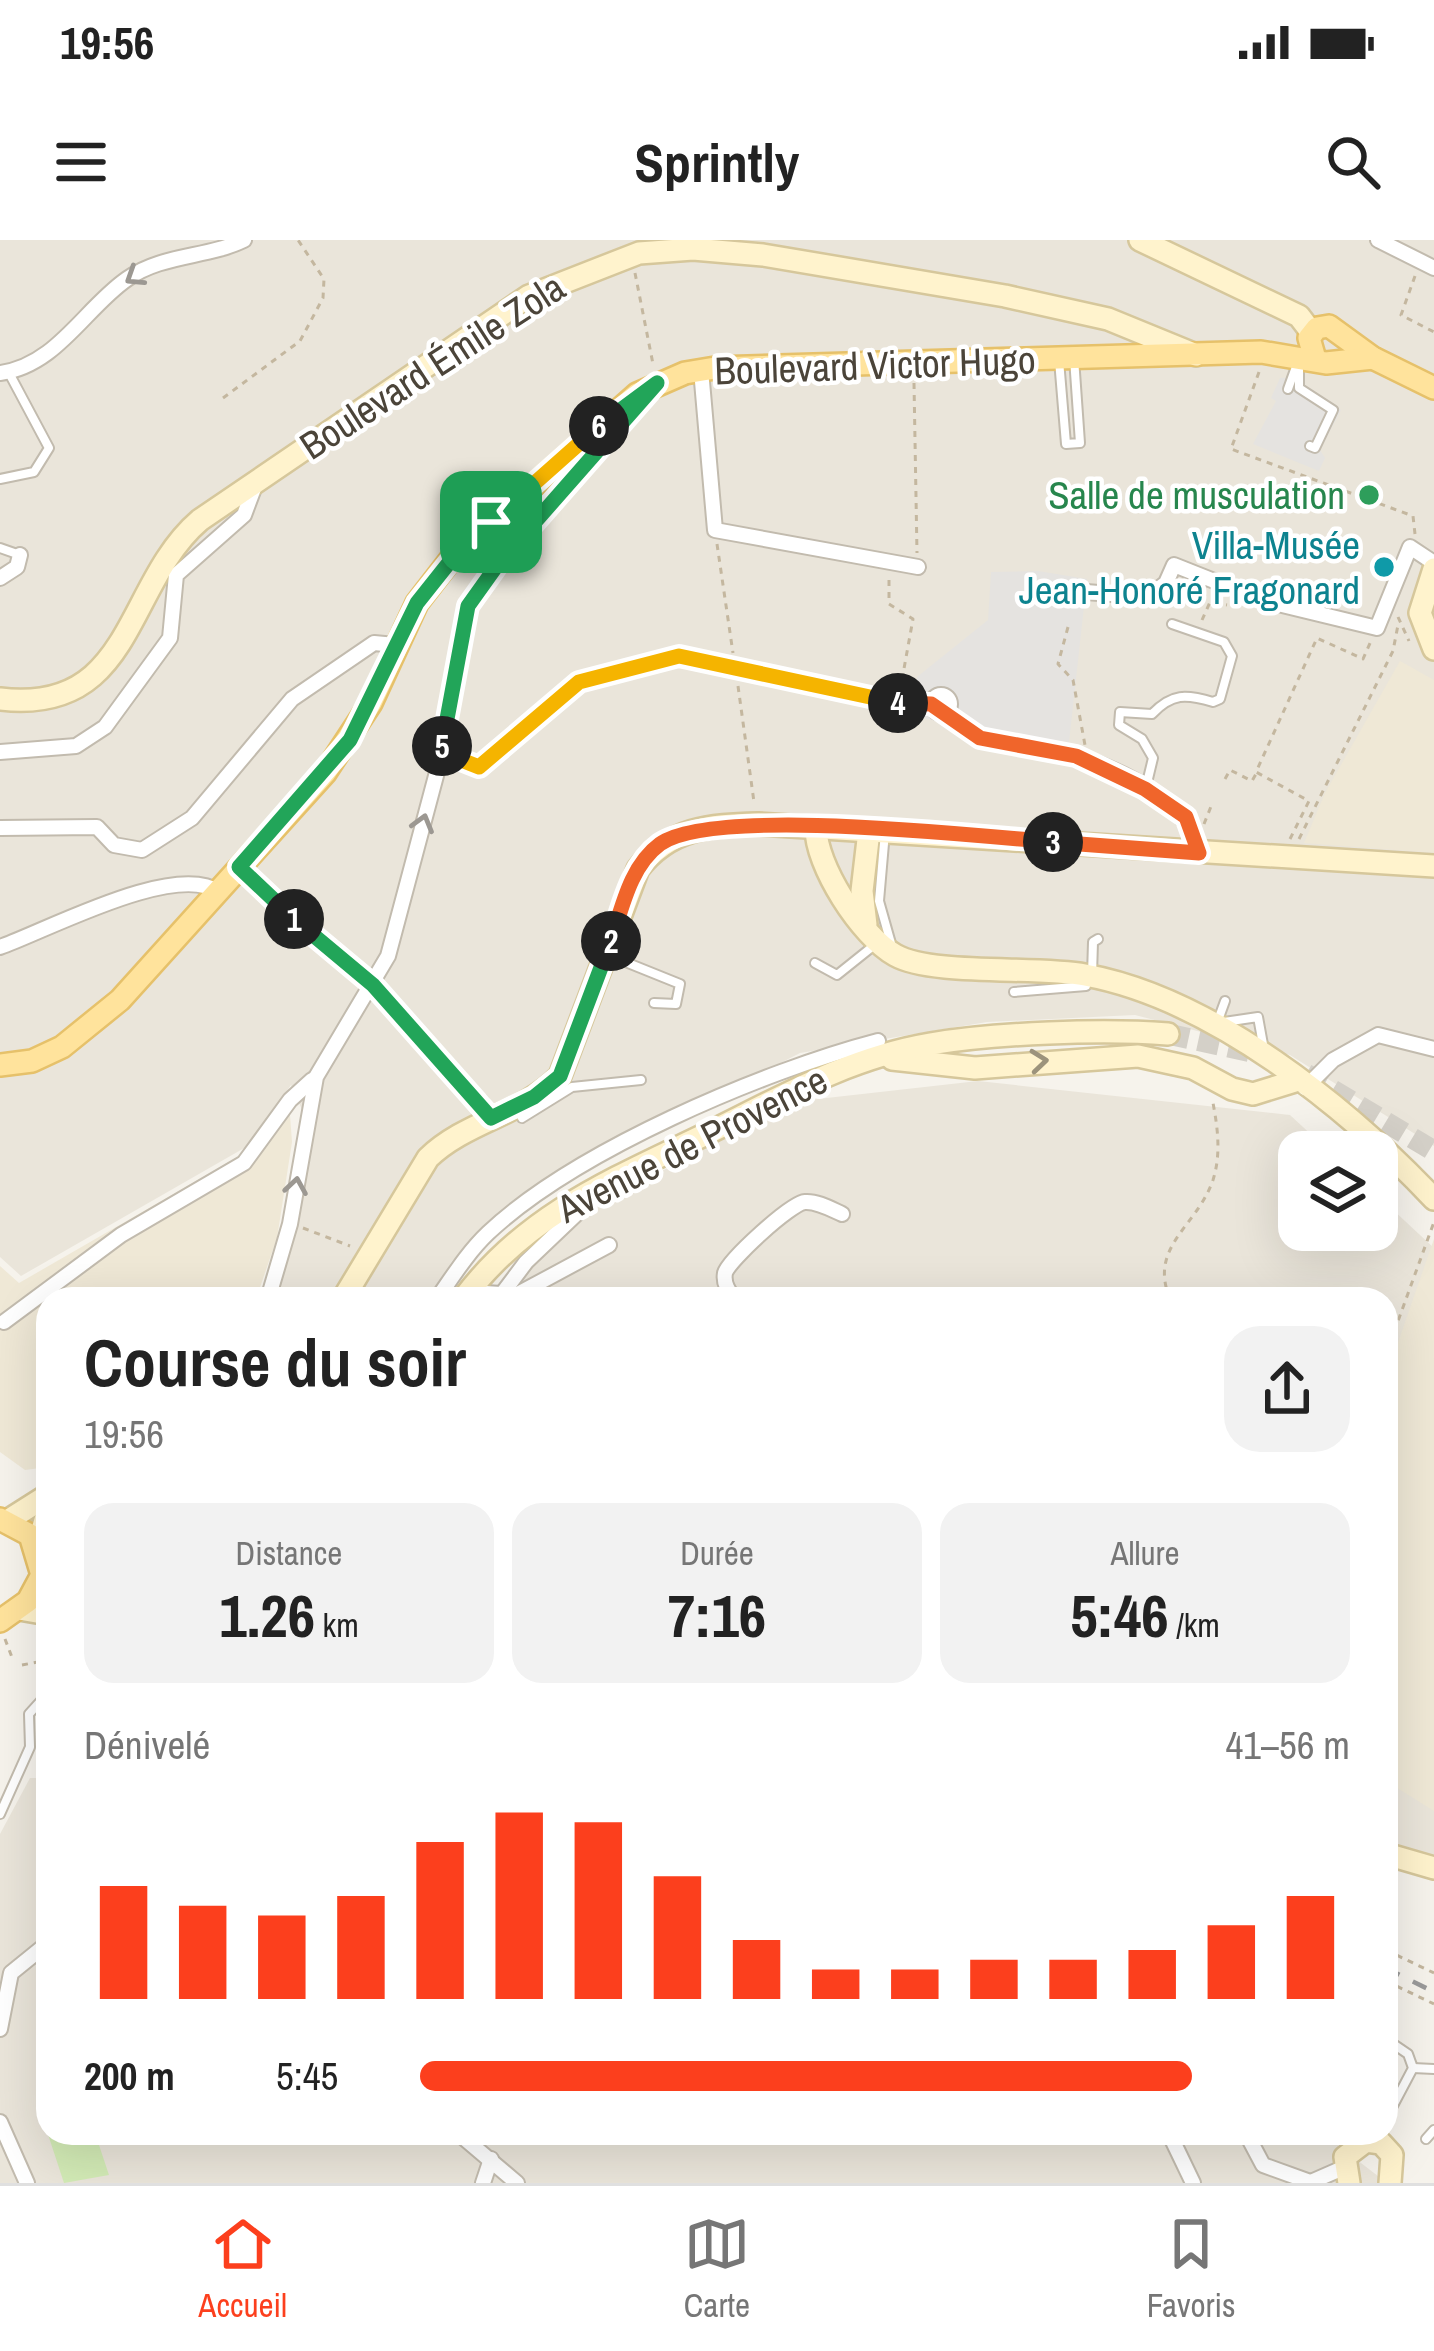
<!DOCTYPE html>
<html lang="fr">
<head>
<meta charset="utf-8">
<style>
  :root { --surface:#fff; --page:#f2f2f2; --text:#222; --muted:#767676; --line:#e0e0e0; --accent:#fc3f1d }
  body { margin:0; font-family:"Archivo Narrow",sans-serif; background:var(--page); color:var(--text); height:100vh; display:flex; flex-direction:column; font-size:45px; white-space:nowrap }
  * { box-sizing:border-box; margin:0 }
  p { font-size:39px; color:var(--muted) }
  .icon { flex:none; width:66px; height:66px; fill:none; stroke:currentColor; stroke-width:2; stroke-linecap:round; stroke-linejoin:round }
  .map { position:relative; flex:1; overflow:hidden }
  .sheet { position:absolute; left:36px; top:1047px; width:1362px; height:858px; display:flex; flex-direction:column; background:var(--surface); border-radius:36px; box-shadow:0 12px 48px #0002 }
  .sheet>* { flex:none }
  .tools { position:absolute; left:1278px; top:891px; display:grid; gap:24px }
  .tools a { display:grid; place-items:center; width:120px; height:120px; border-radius:24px; background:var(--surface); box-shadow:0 12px 48px #0002; font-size:60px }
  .pin { position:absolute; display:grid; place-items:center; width:102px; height:102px; color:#fff; margin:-51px; border-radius:24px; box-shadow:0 6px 18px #0006 }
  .km { position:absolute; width:60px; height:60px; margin:-30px; border-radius:50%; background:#222; color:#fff; font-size:33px; line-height:60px; text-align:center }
  .round { display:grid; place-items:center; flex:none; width:126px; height:126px; border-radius:36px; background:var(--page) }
  .headline { display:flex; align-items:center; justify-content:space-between; height:204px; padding:0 48px }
  h1 { font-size:66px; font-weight:700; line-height:90px }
  .metrics { display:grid; grid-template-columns:repeat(3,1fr); gap:18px; height:204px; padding:12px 48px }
  .metrics div { display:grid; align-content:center; border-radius:30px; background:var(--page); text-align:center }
  .metrics b { font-size:60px; font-weight:700 }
  .metrics small { font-size:33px; font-weight:400 }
  .metrics p { font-size:33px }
  .chart { height:336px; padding:24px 48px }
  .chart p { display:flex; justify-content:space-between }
  .chart svg { width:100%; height:216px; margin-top:12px; stroke:var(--accent); stroke-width:6 }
  ul { padding:0 48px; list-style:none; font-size:39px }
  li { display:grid; grid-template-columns:192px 144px 1fr; align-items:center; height:90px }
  li i { height:30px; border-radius:15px; background:var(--accent) }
  .status { display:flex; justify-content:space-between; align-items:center; height:84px; padding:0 60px; background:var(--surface); direction:ltr }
  .status svg { height:33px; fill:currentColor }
  header { display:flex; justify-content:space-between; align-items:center; height:156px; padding:0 48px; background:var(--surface); font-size:54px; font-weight:700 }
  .tabs { display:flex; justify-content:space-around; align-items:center; height:168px; border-top:3px solid var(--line); background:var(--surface); font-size:33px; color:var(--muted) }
  .tabs a { display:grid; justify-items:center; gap:6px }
  .tabs .current { color:var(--accent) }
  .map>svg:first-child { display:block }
  .residential { fill:#eae5da }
  .education { fill:#efe8d6 }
  .green { fill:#d2eab5 }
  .parking { fill:#e5e3e0 }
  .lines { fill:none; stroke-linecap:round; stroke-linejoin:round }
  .secondary-tunnel { stroke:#d4d0c8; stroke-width:21; stroke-dasharray:21 10; stroke-linecap:butt }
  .lane-casing { stroke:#c2bbae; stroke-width:12 }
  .street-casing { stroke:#c2bbae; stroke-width:18 }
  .secondary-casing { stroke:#d6c79b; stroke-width:26 }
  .primary-casing { stroke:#e6c16a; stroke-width:26 }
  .path { stroke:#c4b79f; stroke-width:3; stroke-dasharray:6 6; stroke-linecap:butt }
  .lane { stroke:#fff; stroke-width:8 }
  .street { stroke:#fff; stroke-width:14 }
  .secondary { stroke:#fff3cd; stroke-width:21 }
  .primary { stroke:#ffe39c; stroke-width:21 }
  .rail { stroke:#9a9a9a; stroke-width:4.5; stroke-dasharray:15 15; stroke-linecap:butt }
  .oneway { stroke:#9c9892 }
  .oneway2 { stroke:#9c937c }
  .split-1-casing { stroke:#fff; stroke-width:24 }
  .split-2-casing { stroke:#fff; stroke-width:24 }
  .split-3-casing { stroke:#fff; stroke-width:24 }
  .split-4-casing { stroke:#fff; stroke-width:24 }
  .split-5-casing { stroke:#fff; stroke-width:24 }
  .split-6-casing { stroke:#fff; stroke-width:24 }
  .split-7-casing { stroke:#fff; stroke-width:24 }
  .split-1 { stroke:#22a559; stroke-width:15 }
  .split-2 { stroke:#22a559; stroke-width:15 }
  .split-3 { stroke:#f0652b; stroke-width:15 }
  .split-4 { stroke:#f0652b; stroke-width:15 }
  .split-5 { stroke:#f5b400; stroke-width:15 }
  .split-6 { stroke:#22a559; stroke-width:15 }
  .split-7 { stroke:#f5b400; stroke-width:15 }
  .leisure-dot { fill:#2e9e5b; stroke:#fff; stroke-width:4.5 }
  .culture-dot { fill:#0f9aa8; stroke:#fff; stroke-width:4.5 }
  .labels { text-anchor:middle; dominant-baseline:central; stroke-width:9; stroke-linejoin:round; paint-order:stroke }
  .street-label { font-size:39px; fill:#4b4439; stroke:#fff }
  .leisure-label { font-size:39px; fill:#27864d; stroke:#fff; text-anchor:end }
  .culture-label { font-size:39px; fill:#0d838f; stroke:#fff; text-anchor:end }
</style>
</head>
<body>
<div class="status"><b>19:56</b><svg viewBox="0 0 49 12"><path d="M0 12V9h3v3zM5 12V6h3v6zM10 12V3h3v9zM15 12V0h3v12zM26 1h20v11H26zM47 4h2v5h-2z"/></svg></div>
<header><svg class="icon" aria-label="menu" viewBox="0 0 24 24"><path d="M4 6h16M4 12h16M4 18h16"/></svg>Sprintly<svg class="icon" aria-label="search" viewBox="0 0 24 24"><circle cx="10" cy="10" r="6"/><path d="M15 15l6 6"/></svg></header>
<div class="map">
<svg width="1434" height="1943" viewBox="0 0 1434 1943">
  <rect width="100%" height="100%" fill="#f6f3ec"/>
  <g class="residential">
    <polygon points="0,0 1434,0 1434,906 1290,815 1135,775 987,782 800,813 536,948 452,1021 429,1059 274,1059 295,991 313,894 291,845 246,907 21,1036 0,1017"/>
    <polygon points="978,841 1290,875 1330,912 1299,912 1299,990 1377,990 1377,955 1434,1008 1434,1623 1386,1601 1386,1059 487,1059 542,995 791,862"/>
    <polygon points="30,1538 48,1538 48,1893 1322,1893 1387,1943 0,1943 0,1594"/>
  </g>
  <g class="education">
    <polygon points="1400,421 1434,440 1434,613 1304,603 1325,553"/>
    <polygon points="290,875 292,902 277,998 256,1059 48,1059 48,1227 25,1230 0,1212 0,1026 19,1043 241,915"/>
    <polygon points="1434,999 1434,1571 1386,1541 1386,1137"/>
  </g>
  <polygon class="green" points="48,1861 48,1893 95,1893 109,1935 64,1943 38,1864"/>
  <g class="parking">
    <polygon points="1303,137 1302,149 1341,170 1320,210 1325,218 1319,231 1253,204 1276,161 1271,158 1280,138"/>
    <polygon points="1038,331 1087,339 1069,502 988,494 916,476 917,437 988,380 991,332"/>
  </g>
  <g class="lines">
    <g class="secondary-tunnel">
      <polyline points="1168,794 1261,814"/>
      <polyline points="1306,834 1434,911"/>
    </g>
    <g class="lane-casing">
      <g id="lane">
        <polyline points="1059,120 1066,204 1080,203 1074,118"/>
        <polyline points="1299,125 1299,148 1333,170 1315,208 1310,206"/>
        <polyline points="1288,149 1297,124"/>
        <polyline points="0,239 34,232 49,208 9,133"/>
        <polyline points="0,308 20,315"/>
        <path d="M1146 547 1153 518 1142 499 1119 485 1120 472 1152 474C1172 453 1186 454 1213 462L1220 459 1232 416 1224 402 1172 384"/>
        <polyline points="885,592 879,661 892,707"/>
        <polyline points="608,715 680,744 676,764 654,763"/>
        <polyline points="815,723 837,735 877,703"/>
        <polyline points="1092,735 1093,702 1098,699"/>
        <polyline points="1014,752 1086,746 1088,737"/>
        <polyline points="1224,782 1258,777 1264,810"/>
        <polyline points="1217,783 1225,761"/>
        <polyline points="517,867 522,878 572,847 641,840"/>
        <polyline points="0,1574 30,1507 29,1474 48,1453"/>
        <polyline points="1386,1799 1408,1814 1413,1828 1386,1879"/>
        <polyline points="1413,1828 1434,1829"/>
        <polyline points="1426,1899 1434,1890"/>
      </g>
    </g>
    <g class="street-casing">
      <g id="street">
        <polyline points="1378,0 1434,28"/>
        <polyline points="701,130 715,290 918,327"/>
        <path d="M0 133C56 126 85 68 127 39 162 14 207 18 244 0"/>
        <polyline points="0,338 17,327 20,315"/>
        <polyline points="1074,351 1148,357 1166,343 1174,325 1262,360 1377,388 1410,307 1434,323"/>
        <circle cx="941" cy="464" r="9"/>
        <path d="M946 471C981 511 1027 500 1074 515 1121 530 1189 561 1199 613"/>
        <polyline points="0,512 76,506 105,487 170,398 176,335 244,275 256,243"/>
        <polyline points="441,512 479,527 579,443 679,415 901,464 931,464"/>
        <polyline points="0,588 97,587 114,605 142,610 192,578 292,459 374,403 395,405"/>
        <polyline points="282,669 373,745"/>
        <path d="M0 707C46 691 175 621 219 652"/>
        <polyline points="1305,848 1333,820 1378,795 1434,809"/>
        <polyline points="481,862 491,878"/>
        <polyline points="469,1052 516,1055 609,1005"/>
        <polyline points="502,1054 526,1022 589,962"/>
        <polyline points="268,1059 290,984 316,837 388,716 437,532 468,366 498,324 649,153"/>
        <path d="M437 1059C453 1036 468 1012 488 993 575 911 763 831 878 801"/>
        <path d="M735 1059C729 1052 723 1044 725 1033 729 1020 791 963 805 962 817 961 831 969 842 974"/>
        <polyline points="4,1082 121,995 244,923 290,860 312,840"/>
        <polyline points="0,1789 11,1733 48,1703"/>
        <polyline points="0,1882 27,1943"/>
        <polyline points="458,1893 517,1943"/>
        <polyline points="1169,1893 1193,1943"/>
        <polyline points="1246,1893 1263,1925 1313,1943"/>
        <polyline points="1311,1942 1343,1928"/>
        <polyline points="483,1943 491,1919"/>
      </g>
    </g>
    <g class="secondary-casing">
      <g id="secondary">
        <polyline points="1140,0 1299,76 1312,93"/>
        <polyline points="1434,329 1420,373 1434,409"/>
        <path d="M0 459C134 475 124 345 200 280L529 56 639 13 693 9 763 15 1005 56 1108 79 1196 115"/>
        <path d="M816 587C815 625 861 696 895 715 932 736 1037 726 1085 735 1212 758 1347 867 1434 959"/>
        <polyline points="866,685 862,651 869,591"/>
        <polyline points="892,819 975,828 1138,816 1193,828 1232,849 1253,854 1295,841"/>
        <path d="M343 1059 428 918C466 881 524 874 560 836L638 629C670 588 709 585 758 584L1434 626"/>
        <path d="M463 1059C526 975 611 940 702 896 776 860 847 818 930 804 996 793 1102 789 1168 794"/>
        <polyline points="7,1281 48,1255"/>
        <polyline points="37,1307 48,1270"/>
        <polyline points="19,1369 48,1374"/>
        <polyline points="1386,1614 1434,1628"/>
        <polyline points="1349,1943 1345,1917 1366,1901 1381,1903 1392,1915 1390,1943"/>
      </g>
    </g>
    <g class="primary-casing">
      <g id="primary">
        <polyline points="1315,119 1309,98 1317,88 1329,86 1373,118 1434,148"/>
        <polyline points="0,825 32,821 62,807 120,760 325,533 371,463 417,363 451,319 637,154 685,133 715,128 1261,112 1326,123 1373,118"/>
        <polyline points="0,1279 30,1295 42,1335 28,1361 0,1381"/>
      </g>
    </g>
    <g class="path">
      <polyline points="635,33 653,124"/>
      <polyline points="1415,36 1401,75 1434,92"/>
      <polyline points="1259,132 1231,209 1413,276 1415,294"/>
      <polyline points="914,143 917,313"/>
      <polyline points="223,158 300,101 323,58 324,39 298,0"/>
      <polyline points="717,304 733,413"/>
      <polyline points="889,340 889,364 913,379 901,445"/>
      <polyline points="1398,377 1409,401"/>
      <polyline points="1202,380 1210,362 1227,365"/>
      <polyline points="1068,387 1058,424 1073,440 1085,505"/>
      <polyline points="738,446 754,562"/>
      <polyline points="1225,539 1230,530 1252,541 1256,534"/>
      <polyline points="1204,584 1212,564"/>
      <polyline points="1290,599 1309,561 1256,532 1317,398 1363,419 1371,401"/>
      <polyline points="1299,599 1393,411 1398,385"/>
      <polyline points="253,641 272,659"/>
      <polyline points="384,757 471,851"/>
      <polyline points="303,988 350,1006"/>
      <path d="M1170 1059C1148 1006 1197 987 1213 940 1221 915 1218 889 1213 863"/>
      <polyline points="1386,1114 1434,982"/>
      <polyline points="5,1399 13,1420"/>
      <polyline points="22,1425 48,1420"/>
      <polyline points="1386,1710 1434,1733"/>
      <polyline points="1386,1741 1434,1764"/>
      <polyline points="500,1903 512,1893"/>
    </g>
    <use href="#lane" class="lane"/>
    <use href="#street" class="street"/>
    <use href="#secondary" class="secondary"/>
    <use href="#primary" class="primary"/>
    <polyline class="rail" points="1386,1728 1434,1752"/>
  </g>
  <defs><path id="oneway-chevron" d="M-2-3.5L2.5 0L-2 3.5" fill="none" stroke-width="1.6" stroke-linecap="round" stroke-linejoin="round" transform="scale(3)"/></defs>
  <g class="oneway">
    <use href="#oneway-chevron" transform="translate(134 37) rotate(147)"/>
    <use href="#oneway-chevron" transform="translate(423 583) rotate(-74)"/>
    <use href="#oneway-chevron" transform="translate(296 946) rotate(-81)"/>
  </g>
  <use class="oneway2" href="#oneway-chevron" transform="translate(1039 821) rotate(-6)"/>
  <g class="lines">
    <g class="split-1-casing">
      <polyline id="split-1" points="294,679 239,627 350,500 417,363 452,319 491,282"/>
    </g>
    <g class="split-2-casing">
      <polyline id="split-2" points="294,679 373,745 491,878 534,857 560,836 611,701"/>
    </g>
    <g class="split-3-casing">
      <path id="split-3" d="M611 701C622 668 630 626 660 604 713 566 977 596 1053 602"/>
    </g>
    <g class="split-4-casing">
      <polyline id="split-4" points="898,463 931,464 980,498 1076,516 1145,549 1186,577 1199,613 1053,602"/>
    </g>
    <g class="split-5-casing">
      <polyline id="split-5" points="442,506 441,512 479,527 579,442 679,416 898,463"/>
    </g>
    <g class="split-6-casing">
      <polyline id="split-6" points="442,506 468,366 498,324 657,143 599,186"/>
    </g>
    <g class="split-7-casing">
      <polyline id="split-7" points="491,282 599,186"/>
    </g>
    <use href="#split-1" class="split-1"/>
    <use href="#split-2" class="split-2"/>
    <use href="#split-3" class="split-3"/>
    <use href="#split-4" class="split-4"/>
    <use href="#split-5" class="split-5"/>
    <use href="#split-6" class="split-6"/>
    <use href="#split-7" class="split-7"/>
  </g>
  <circle class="leisure-dot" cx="1369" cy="255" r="12"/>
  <circle class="culture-dot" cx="1384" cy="327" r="12"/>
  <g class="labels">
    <g class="street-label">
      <text transform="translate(875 125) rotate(-2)">Boulevard Victor Hugo</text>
      <text transform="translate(432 126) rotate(-33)">Boulevard Émile Zola</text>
      <text transform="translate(692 904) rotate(-27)">Avenue de Provence</text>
    </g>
    <g class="leisure-label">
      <text x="1345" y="255">Salle de musculation</text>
    </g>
    <g class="culture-label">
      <text x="1360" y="305">Villa-Musée<tspan x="1360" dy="45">Jean-Honoré Fragonard</tspan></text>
    </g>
  </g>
</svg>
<div class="tools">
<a><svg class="icon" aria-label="layers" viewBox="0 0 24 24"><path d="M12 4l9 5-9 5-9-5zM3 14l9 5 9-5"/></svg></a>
</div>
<div class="pin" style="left:491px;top:282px;background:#1e9e55"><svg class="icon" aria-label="arrive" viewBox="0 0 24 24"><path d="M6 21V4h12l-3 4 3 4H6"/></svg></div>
<b class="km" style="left:294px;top:679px">1</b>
<b class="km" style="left:611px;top:701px">2</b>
<b class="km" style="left:1053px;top:602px">3</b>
<b class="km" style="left:898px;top:463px">4</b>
<b class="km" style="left:442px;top:506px">5</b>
<b class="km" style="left:599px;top:186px">6</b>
<section class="sheet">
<div class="headline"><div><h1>Course du soir</h1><p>19:56</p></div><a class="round"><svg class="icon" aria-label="share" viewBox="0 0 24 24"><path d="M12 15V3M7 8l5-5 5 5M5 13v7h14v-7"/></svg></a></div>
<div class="metrics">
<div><p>Distance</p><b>1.26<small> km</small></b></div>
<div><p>Durée</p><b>7:16</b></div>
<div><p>Allure</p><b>5:46<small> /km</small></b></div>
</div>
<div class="chart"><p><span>Dénivelé</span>41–56 m</p>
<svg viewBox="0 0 160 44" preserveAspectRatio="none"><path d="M5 44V21M15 44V25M25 44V27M35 44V23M45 44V12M55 44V6M65 44V8M75 44V19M85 44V32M95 44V38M105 44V38M115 44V36M125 44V36M135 44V34M145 44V29M155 44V23"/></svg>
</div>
<ul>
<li><b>200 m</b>5:45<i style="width:83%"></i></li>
</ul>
</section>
</div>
<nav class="tabs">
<a class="current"><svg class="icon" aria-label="home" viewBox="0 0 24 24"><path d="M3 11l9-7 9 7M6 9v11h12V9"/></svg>Accueil</a>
<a><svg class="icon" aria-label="map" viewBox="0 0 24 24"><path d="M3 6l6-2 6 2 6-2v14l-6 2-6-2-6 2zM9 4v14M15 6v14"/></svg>Carte</a>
<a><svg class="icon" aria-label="saved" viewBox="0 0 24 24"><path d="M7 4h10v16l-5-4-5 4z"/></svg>Favoris</a>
</nav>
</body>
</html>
